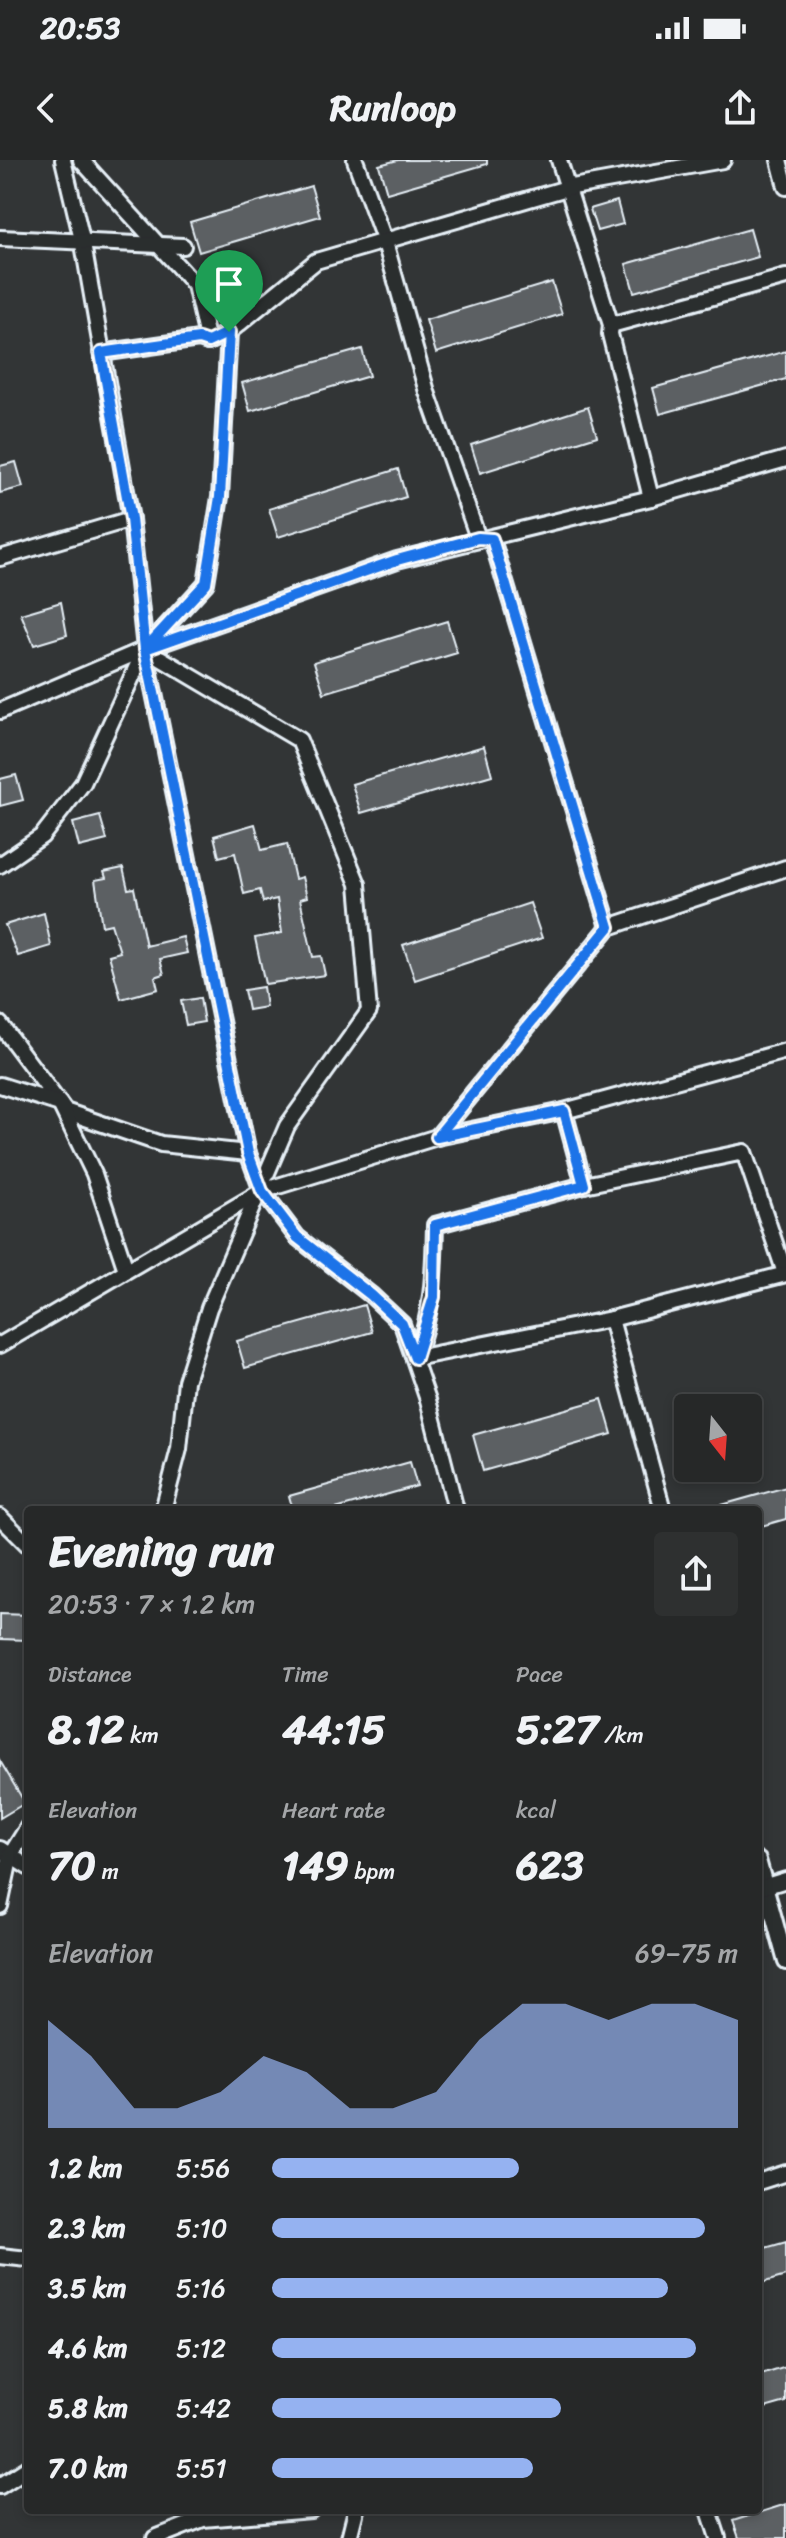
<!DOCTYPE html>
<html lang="en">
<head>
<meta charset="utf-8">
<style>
  :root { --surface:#262828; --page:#2e3030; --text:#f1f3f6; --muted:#a4a6a8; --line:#424445; --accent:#95b2f1 }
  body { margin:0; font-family:Sriracha,sans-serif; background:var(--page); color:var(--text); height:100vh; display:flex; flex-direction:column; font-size:30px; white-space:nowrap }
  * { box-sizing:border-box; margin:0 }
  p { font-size:26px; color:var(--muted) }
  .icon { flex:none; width:44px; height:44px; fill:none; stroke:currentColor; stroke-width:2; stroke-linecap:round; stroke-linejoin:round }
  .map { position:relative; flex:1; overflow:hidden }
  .details { position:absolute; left:24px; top:1346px; width:738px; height:1008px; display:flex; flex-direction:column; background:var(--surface); border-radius:8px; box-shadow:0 4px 12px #0003,0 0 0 2px var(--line) }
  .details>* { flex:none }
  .needle { width:52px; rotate:163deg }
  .controls { position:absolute; left:674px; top:1234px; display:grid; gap:16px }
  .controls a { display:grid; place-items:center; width:88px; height:88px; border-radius:8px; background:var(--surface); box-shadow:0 4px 12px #0003,0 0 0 2px var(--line); font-size:40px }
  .pin { position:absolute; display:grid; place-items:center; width:68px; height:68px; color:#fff; margin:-82px -34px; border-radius:50% 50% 50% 0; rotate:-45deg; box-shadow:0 0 8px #0007 }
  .pin .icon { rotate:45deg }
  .round { display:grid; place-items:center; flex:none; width:84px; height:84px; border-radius:8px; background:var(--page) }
  .head { display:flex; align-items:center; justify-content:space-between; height:136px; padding:0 24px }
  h1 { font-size:44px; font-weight:700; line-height:60px }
  .stats { display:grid; grid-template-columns:repeat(3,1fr); gap:12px; height:136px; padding:8px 24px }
  .stats div { display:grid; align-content:center }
  .stats b { font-size:40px; font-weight:700 }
  .stats small { font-size:22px; font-weight:400 }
  .stats p { font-size:22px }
  .chart { height:224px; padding:16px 24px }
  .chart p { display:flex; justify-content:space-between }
  .chart svg { width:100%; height:144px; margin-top:8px; fill:var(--accent); opacity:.7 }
  ul { padding:0 24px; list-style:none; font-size:26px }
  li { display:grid; grid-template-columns:128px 96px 1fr; align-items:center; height:60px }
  li i { height:20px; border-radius:10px; background:var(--accent) }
  .status { display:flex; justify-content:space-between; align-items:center; height:56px; padding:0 40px; background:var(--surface); direction:ltr }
  .status svg { height:22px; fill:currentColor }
  header { display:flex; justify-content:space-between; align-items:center; height:104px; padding:0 24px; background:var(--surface); font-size:36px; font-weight:700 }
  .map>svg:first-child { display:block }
  .building { fill:#5c6063; stroke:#e8f1f8; stroke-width:2 }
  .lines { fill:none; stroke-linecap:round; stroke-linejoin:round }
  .street-casing { stroke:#e8f1f8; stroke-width:20 }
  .street { stroke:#2a2d2e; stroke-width:14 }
  .route-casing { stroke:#fff; stroke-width:16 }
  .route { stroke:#1a73e8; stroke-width:10 }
</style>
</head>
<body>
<div class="status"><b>20:53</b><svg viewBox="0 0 49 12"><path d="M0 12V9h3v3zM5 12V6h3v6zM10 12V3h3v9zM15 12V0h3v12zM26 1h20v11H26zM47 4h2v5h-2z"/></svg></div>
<header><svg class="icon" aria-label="back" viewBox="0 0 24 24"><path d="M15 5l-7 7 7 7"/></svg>Runloop<svg class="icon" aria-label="share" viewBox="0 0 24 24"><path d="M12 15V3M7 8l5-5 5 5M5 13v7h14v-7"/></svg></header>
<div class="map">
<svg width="786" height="2378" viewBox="0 0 786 2378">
  <rect width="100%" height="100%" fill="#323536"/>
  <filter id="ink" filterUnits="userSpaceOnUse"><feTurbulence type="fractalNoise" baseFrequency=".0125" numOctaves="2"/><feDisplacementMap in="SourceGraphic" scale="16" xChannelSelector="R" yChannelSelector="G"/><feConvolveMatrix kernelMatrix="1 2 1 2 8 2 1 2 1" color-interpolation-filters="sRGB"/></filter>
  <g filter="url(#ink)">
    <g class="building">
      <polygon points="398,0 487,0 487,4 387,33 379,5"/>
      <polygon points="311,26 320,56 199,92 190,62"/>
      <polygon points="617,41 623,64 597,71 590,49"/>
      <polygon points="750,69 758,97 634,132 626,104"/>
      <polygon points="552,122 562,154 436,193 426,160"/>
      <polygon points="362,189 369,216 250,251 242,223"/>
      <polygon points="786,191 786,219 660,254 653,228"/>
      <polygon points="588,247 597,276 480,313 471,285"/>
      <polygon points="16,302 23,327 0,333 0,306"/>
      <polygon points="398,309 406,337 278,377 269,349"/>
      <polygon points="61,442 67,475 34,485 21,454"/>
      <polygon points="447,461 457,493 324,533 314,502"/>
      <polygon points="484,586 492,615 361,653 352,624"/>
      <polygon points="16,615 23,640 0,646 0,619"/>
      <polygon points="100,656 107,680 79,687 73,663"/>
      <polygon points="255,664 262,690 287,684 295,719 302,717 307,737 300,739 313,797 321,796 325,815 265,824 255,778 282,773 277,739 263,742 260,730 244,734 235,693 219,697 214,676"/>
      <polygon points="123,708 128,729 134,728 146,786 183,777 187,793 160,799 164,814 155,817 158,829 121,839 109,795 120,792 111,764 102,766 95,720 106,718 104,712"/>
      <polygon points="530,743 542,778 415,820 403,785"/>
      <polygon points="44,753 51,786 18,796 5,765"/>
      <polygon points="263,827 266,847 248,850 244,830"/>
      <polygon points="200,838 204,862 186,865 181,841"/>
      <polygon points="364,1145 372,1172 245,1208 237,1181"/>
      <polygon points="602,1239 612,1274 483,1311 473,1275"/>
      <polygon points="410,1302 417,1326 332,1350 293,1350 289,1336"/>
      <polygon points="786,1327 786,1359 758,1367 758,1350 718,1350 718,1346"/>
      <polygon points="0,1454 28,1455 28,1480 0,1479"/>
      <polygon points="0,1601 25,1643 0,1658"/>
      <polygon points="786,2082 786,2116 758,2124 758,2090"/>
      <polygon points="786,2207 786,2242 758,2250 758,2216"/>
      <polygon points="786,2344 786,2378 739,2378 733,2361"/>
    </g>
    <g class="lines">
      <g class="street-casing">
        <g id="street">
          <polyline points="63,0 83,84 131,359 145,489 248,993 262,1031 297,1077 371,1135 402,1164 428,1240 456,1350"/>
          <polyline points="81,0 195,125 208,182"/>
          <polyline points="355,0 385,82 427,232 478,378"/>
          <polyline points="559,0 611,165 610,174 651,338"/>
          <polyline points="779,0 786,27"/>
          <polyline points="0,78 183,86"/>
          <polyline points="611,165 786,117"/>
          <polyline points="101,193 199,179 208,182 229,172"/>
          <polyline points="492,379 609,767"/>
          <polyline points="0,398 131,359"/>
          <polyline points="145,489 299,580 358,724 369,851 287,966 209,1148 186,1221 179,1289 163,1350"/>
          <polyline points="0,551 145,489 397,400 651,338 786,299"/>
          <polyline points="0,705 42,676 83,623 145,489 206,423 220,337 229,172 316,101 567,28 723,0"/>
          <polyline points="0,864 65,951 161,984 248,993"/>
          <polyline points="0,925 60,944 94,1014 126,1110"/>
          <polyline points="564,951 584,1025"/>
          <polyline points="437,977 609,767 786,708"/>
          <polyline points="611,1159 663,1350"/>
          <polyline points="0,1185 262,1031 437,977 564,951 786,891"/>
          <path d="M415 1198C433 1153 434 1113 435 1065L584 1025 744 992 785 1113"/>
          <polyline points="415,1198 611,1159 786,1114"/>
          <polyline points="0,1357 28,1385"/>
          <polyline points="0,1689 28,1707"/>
          <polyline points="758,1700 786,1802"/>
          <polyline points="760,1728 786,1720"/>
          <polyline points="0,1746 11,1694 28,1667"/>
          <polyline points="758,2022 786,2013"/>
          <polyline points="0,2096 28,2099"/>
          <polyline points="0,2326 28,2308"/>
          <polyline points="709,2350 718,2378"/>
          <polyline points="155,2378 203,2359 311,2350"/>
          <polyline points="349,2378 356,2350"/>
        </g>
      </g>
      <use href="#street" class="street"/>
    </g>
  </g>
  <g class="lines" filter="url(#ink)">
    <g class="route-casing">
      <polyline id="route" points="229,172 220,337 206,423 145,489 248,993 262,1031 297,1077 371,1135 402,1164 415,1198 434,1137 435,1065 584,1025 564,951 437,977 609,767 492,379 478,378 397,400 145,489 131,359 101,193 199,179 208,182 229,172"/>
    </g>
    <use href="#route" class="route"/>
  </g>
</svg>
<div class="controls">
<a><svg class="needle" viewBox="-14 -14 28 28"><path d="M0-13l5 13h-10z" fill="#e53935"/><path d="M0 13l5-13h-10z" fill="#a4a6a8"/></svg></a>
</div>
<div class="pin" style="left:229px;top:172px;background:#1e9e55"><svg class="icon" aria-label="arrive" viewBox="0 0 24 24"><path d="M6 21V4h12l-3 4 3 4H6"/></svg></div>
<section class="details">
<div class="head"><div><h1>Evening run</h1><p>20:53 · 7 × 1.2 km</p></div><a class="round"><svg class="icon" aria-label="share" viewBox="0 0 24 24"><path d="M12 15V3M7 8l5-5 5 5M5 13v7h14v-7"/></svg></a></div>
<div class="stats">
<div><p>Distance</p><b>8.12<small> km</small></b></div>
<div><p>Time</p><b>44:15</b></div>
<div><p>Pace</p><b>5:27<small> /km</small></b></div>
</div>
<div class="stats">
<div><p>Elevation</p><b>70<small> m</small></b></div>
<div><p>Heart rate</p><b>149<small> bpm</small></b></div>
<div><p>kcal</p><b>623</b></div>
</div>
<div class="chart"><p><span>Elevation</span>69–75 m</p>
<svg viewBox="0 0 160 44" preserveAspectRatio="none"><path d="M0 44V11L10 22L20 38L30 38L40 33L50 22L60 27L70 38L80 38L90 33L100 17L110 6L120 6L130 11L140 6L150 6L160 11V44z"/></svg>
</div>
<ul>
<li><b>1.2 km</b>5:56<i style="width:53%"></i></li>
<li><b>2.3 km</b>5:10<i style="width:93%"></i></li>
<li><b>3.5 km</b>5:16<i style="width:85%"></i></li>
<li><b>4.6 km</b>5:12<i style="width:91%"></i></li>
<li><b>5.8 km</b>5:42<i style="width:62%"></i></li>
<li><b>7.0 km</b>5:51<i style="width:56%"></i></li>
</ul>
</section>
</div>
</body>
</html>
